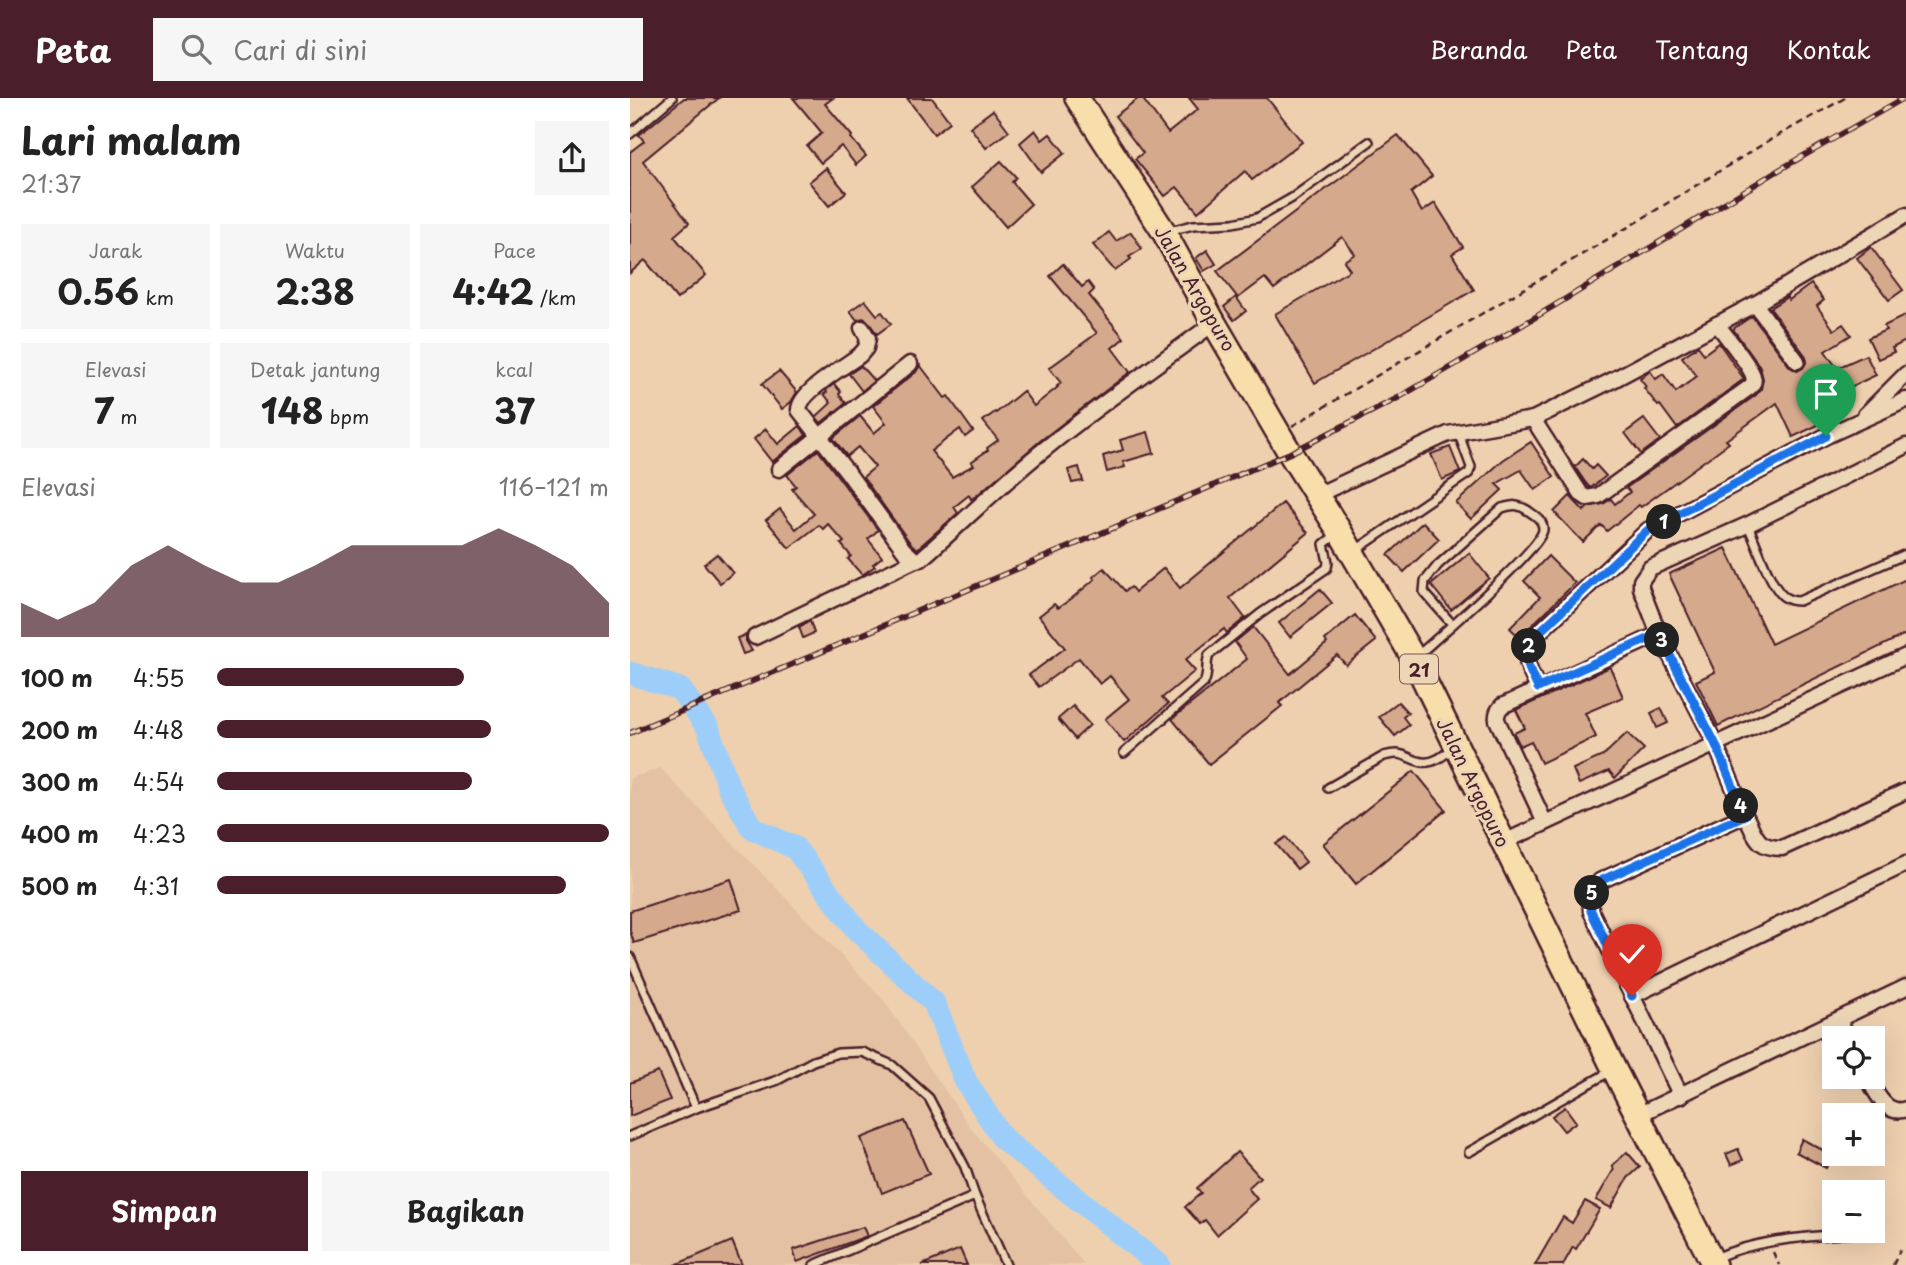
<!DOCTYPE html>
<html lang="id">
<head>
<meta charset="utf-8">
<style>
  :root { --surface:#fff; --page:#f6f6f6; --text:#222; --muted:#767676; --accent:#4a1f2b }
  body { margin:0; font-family:"Playpen Sans",sans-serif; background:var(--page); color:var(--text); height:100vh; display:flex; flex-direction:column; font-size:26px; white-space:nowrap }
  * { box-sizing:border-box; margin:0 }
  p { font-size:23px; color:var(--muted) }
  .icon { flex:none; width:38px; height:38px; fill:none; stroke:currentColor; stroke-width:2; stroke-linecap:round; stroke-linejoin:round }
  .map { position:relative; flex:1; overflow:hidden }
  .sheet { display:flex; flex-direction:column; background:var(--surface); width:630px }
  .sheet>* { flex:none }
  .buttons { position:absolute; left:1192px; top:928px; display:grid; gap:14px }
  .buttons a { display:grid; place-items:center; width:63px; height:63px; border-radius:0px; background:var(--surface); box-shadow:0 7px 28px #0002; font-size:35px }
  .pin { position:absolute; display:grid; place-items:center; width:60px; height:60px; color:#fff; margin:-72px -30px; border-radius:50% 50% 50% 0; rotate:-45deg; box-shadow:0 0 7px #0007 }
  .pin .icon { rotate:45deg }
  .km { position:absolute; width:35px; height:35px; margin:-18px; border-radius:50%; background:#222; color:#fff; font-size:19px; line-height:35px; text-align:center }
  .round { display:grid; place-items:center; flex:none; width:74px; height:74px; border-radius:0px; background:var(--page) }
  .head { display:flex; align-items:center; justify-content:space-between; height:119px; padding:0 21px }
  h1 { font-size:38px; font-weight:700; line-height:52px }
  .figures { display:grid; grid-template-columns:repeat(3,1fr); gap:10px; height:119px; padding:7px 21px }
  .figures div { display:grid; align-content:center; border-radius:0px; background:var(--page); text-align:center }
  .figures b { font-size:35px; font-weight:700 }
  .figures small { font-size:19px; font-weight:400 }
  .figures p { font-size:19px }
  .chart { height:196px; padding:14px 21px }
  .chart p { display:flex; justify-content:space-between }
  .chart svg { width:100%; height:126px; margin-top:7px; fill:var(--accent); opacity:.7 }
  .button { display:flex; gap:14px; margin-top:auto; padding:14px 21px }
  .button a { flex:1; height:80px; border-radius:0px; background:var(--accent); color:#fff; font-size:28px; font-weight:700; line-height:80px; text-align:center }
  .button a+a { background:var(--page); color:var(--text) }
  ul { padding:0 21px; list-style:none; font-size:23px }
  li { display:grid; grid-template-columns:112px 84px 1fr; align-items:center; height:52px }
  li i { height:18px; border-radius:9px; background:var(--accent) }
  header { display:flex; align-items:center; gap:42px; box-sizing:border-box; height:98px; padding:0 35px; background:var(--accent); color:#fff }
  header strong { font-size:33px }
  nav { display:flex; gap:38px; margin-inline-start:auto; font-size:24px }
  .search { width:490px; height:63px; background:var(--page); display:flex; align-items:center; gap:18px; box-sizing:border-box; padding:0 24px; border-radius:0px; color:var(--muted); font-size:26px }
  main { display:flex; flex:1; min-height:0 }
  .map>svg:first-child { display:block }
  .built { fill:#e3c1a2 }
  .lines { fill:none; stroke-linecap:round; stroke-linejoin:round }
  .river { stroke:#9dcefa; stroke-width:23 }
  .building { fill:#d5a98c; stroke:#4a1f2b; stroke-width:2 }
  .service-casing { stroke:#4a1f2b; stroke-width:12 }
  .minor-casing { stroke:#4a1f2b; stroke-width:19 }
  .trunk-casing { stroke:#4a1f2b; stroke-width:28 }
  .path { stroke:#4a1f2b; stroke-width:2.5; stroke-dasharray:7 5; stroke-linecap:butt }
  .service { stroke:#edd6b6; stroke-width:7 }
  .minor { stroke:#edd6b6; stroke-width:14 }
  .trunk { stroke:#f8deab; stroke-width:23 }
  .rail-casing { stroke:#4a1f2b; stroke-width:6 }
  .rail { stroke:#edd6b6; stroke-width:3.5; stroke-dasharray:10; stroke-linecap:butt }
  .route-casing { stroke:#fff; stroke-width:14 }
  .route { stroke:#1a73e8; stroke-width:9 }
  .labels { text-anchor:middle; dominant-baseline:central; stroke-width:6; stroke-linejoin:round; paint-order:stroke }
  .shield { fill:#edd6b6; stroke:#7b5655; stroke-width:2 }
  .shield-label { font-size:18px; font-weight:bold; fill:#4a1f2b }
  .street-label { font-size:19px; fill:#4a1f2b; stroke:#edd6b6 }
</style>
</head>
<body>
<header>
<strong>Peta</strong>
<div class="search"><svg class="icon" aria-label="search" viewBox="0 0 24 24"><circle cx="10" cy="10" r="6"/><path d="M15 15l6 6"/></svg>Cari di sini</div>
<nav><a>Beranda</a><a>Peta</a><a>Tentang</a><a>Kontak</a></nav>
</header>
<main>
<section class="sheet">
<div class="head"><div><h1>Lari malam</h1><p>21:37</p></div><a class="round"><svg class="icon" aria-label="share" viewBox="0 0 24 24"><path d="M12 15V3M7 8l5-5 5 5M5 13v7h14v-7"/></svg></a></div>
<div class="figures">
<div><p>Jarak</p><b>0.56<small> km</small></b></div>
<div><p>Waktu</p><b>2:38</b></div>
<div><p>Pace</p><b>4:42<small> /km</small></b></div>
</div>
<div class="figures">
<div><p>Elevasi</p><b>7<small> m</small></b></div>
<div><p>Detak jantung</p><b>148<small> bpm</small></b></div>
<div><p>kcal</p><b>37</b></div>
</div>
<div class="chart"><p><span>Elevasi</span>116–121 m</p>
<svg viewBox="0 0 160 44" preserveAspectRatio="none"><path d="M0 44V32L10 38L20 32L30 19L40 12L50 19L60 25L70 25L80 19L90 12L100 12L110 12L120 12L130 6L140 12L150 19L160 32V44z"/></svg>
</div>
<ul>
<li><b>100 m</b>4:55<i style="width:63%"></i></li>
<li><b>200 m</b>4:48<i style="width:70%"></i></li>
<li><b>300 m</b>4:54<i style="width:65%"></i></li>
<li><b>400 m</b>4:23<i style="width:100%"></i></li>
<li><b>500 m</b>4:31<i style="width:89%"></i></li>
</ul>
<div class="button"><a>Simpan</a><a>Bagikan</a></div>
</section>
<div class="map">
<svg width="1276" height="1167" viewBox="0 0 1276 1167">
  <rect width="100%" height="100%" fill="#eed0af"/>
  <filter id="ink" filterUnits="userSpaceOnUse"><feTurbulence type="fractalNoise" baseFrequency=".0143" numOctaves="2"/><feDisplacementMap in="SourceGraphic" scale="14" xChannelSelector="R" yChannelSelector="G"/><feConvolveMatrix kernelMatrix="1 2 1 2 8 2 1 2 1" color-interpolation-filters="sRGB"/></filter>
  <g filter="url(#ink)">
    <polygon class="built" points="30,670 253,901 340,1029 455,1167 0,1167 0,680"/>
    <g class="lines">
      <polyline class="river" points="0,575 50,591 78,630 99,690 122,730 165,750 227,832 304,905 336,984 373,1041 529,1167"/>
    </g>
    <g class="building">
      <polygon points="54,0 89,0 13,63 59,125 44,138 76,177 47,201 15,162 0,175 0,54 14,43 9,37"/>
      <polygon points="163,0 203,0 195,6 222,38 221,40 236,58 226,67 211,48 191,65 177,48 192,35"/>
      <polygon points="277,0 302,0 320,24 304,36"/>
      <polygon points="509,0 512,0 538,35 568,11 559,0 637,0 672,44 622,82 615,73 568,114 547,89 535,98 505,61 513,55 485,18"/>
      <polygon points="363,12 379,33 356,50 340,29"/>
      <polygon points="405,32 412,42 420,36 435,55 411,74 390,45"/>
      <polygon points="768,37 802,78 781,95 792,114 805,105 833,149 822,156 844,192 685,285 645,216 720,172 714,163 725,156 712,139 644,191 635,180 608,200 587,173"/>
      <polygon points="371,63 386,79 382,84 401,106 376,129 342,89"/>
      <polygon points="196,70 216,94 199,108 179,84"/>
      <polygon points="479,134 486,143 501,134 512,151 499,159 501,161 485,173 463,147"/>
      <polygon points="1241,149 1273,192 1259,202 1227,160"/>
      <polygon points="577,152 586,166 574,173 566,160"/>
      <polygon points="433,166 452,189 458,184 464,192 459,197 494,240 482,250 500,274 410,343 346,398 341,401 339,397 324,409 328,415 287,451 281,446 233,379 245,369 228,349 217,358 203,340 230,318 244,335 256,325 243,308 286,274 290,267 315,300 318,298 343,333 335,339 330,331 301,353 322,379 344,367 341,364 358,352 357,350 368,342 353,323 365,314 366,315 393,293 404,308 428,289 427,288 431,285 419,270 467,235 420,178"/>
      <polygon points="1181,186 1194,202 1187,208 1204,232 1213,226 1221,237 1195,253 1207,270 1236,257 1246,277 1214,292 1219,306 1184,319 1188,327 1163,339 1147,305 1096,342 1099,345 1011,409 1009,407 977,433 971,427 953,444 924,414 940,398 954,413 958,409 973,406 981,401 985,406 1000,394 996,390 1126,297 1131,291 1133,281 1130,269 1103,231 1122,218 1160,269 1167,273 1173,270 1177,263 1175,257 1140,210 1157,199 1159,202"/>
      <polygon points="606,199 616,213 604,222 594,209"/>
      <polygon points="235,202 247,217 252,214 261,226 247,236 237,222 233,220 227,222 220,213"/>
      <polygon points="1276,217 1276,243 1262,250 1264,254 1248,261 1238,240 1256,232 1254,228"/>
      <polygon points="1089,245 1114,281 1047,330 1030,307 1028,308 1014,290 1016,289 1010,281 1020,273 1026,281 1033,276 1046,294 1067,278 1052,259 1068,248 1074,256"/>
      <polygon points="231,268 244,283 232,293 219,276"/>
      <polygon points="149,273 167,294 161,304 152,311 132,286"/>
      <polygon points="204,286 211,294 209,296 216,305 191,325 186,319 201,305 194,296 197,294 196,292"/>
      <polygon points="1014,321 1030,342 1011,356 995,335"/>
      <polygon points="170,328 176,337 142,364 124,341 136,331 148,346"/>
      <polygon points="518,334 524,355 493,364 495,369 477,374 473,358 493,352 490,342"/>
      <polygon points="901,344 924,379 905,392 891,372 866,386 872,392 841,421 826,405 873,362"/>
      <polygon points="820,349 830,374 812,382 801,356"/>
      <polygon points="188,352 248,432 238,441 252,459 243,466 245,468 232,477 218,461 221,458 211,446 214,444 198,426 193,431 189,427 159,450 136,422 150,411 166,431 184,416 162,391 166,388 157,377"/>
      <polygon points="953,361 962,371 966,367 976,378 962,389 960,390 955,384 945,369"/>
      <polygon points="449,369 453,383 442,385 438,372"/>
      <polygon points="653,405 678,435 600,500 615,520 597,535 594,531 555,562 565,573 532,600 538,606 494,644 475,621 499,601 480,578 470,586 449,560 409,589 399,577 435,550 409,518 424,506 428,510 441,501 465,481 463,479 474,470 495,493 501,489 505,494 534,470 550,490"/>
      <polygon points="793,424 809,441 774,474 758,457"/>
      <polygon points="1096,450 1141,546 1276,481 1276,536 1088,628 1066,583 1085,574 1039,476"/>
      <polygon points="839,455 859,480 821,512 801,487"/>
      <polygon points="87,456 103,475 90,485 74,466"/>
      <polygon points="918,458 945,485 897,532 891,541 880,530 910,499 894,483"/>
      <polygon points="690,491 702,505 660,539 649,525"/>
      <polygon points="725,517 746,543 716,567 707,557 649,605 652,608 579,666 542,621 617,561 605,544 623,529 660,576 697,545 695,542"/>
      <polygon points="180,523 184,535 173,540 169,529"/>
      <polygon points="116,537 116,543 122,553 113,556 107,540"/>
      <polygon points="980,569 993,599 955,615 966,639 911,665 901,643 890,648 884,635 895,630 886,612"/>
      <polygon points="768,604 778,615 773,619 779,627 765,638 749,619"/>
      <polygon points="443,608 460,627 445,641 428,621"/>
      <polygon points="1031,610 1038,625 1027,630 1021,615"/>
      <polygon points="997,635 1014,651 985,680 979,673 949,686 943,671 973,658"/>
      <polygon points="784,673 816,712 726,786 693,746"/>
      <polygon points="656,739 676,764 667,771 646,746"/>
      <polygon points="101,781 111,812 4,845 0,833 0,813"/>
      <polygon points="28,974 40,1002 0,1018 0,985"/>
      <polygon points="935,1009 946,1024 934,1033 922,1018"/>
      <polygon points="275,1023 299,1076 252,1095 231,1040"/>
      <polygon points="1172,1041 1202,1057 1196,1070 1166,1054"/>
      <polygon points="1108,1051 1113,1062 1101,1067 1096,1056"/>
      <polygon points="607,1054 630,1079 618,1090 627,1101 587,1137 575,1122 570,1126 555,1109 571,1095 567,1090"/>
      <polygon points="997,1054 1010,1069 998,1080 981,1110 966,1102 984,1071 982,1068"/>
      <polygon points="955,1103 970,1111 946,1151 943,1149 933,1167 905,1167 933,1119 942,1125"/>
      <polygon points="233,1129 237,1138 167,1164 163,1152"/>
      <polygon points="102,1143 112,1167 45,1167"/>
      <polygon points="330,1151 337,1167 292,1167"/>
    </g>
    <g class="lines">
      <g class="service-casing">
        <g id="service">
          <polyline points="0,36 42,0"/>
          <polyline points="539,133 563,127 603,125 627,120 662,100 739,44"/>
          <path d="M1118 427C1126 445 1140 487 1153 498 1158 502 1163 503 1169 503L1276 456"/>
          <polyline points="726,452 839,375 841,369 831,342"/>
          <path d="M786 559C807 540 910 452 913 432 914 422 904 417 897 412 887 406 883 407 872 410L808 467 795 483 794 494 822 526"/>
          <path d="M494 655 574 585C579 576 575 567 579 557L630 516 697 470 698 464 694 446 707 436"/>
          <path d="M698 690 754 658C776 652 775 661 792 664 804 666 814 657 823 650"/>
          <polyline points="0,859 66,1010"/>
          <polyline points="0,1038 66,1010 148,982 183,963 208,955 232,954 262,967 299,1000 335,1069 345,1098 376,1167"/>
          <polyline points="839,1054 981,973"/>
          <path d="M1085 1160C1129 1141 1175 1139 1222 1135"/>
          <polyline points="184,1167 345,1098"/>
        </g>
      </g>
      <g class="minor-casing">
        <g id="minor">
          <polyline points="1125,206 1167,263"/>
          <path d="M232 230 238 240 236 250 230 257C215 268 169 294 169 312L218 375 274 452 285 462 291 461C333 424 372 385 416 350 470 306 528 266 584 225"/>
          <polyline points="1235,317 1276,276"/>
          <path d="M903 321 951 396 957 400 968 398 1120 289C1123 285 1125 284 1123 278 1120 267 1095 237 1087 226"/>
          <polyline points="149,371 280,266"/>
          <polyline points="687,397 818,336 903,321 981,283 1125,206 1276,117"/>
          <polyline points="125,539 285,462"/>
          <path d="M908 590C898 568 891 562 904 539L1018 432 1196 338 1276 302"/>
          <polyline points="1115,717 1085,645 1029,536 1011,490 1011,483 1020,470 1117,427 1276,348"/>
          <path d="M915 725 867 622C866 616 868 612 872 608L1029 536"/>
          <polyline points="874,744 1276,558"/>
          <polyline points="1002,898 1276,766"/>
          <polyline points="1209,922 1218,940"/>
          <path d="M1237 978C1245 993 1256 1019 1276 1011"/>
          <path d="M1051 998 961 813C960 800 961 793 970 783L1115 717C1126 738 1126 750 1152 750L1276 693"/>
          <polyline points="1008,1017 1276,889"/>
        </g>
      </g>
      <g class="trunk-casing">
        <polyline id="trunk" points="447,0 534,134 584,225 660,355 710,434 784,561 984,971 1084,1167"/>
      </g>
      <g class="path">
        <polyline points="662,328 1000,128 1140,42 1215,0"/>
        <polyline points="1143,1154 1149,1167"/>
        <polyline points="1263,1167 1270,1152"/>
      </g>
      <use href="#service" class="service"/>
      <use href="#minor" class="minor"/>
      <use href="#trunk" class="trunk"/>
      <g class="rail-casing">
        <polyline id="rail" points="0,635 660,355 768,300 889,229 1149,72 1274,0"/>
      </g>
      <use href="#rail" class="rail"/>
    </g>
  </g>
  <g class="lines" filter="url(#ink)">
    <g class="route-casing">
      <path id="route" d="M1002 898 961 813C960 800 961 793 970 783L1115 717 1085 645 1029 536 908 590C898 568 891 562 904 539L1018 432 1196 338"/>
    </g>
    <use href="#route" class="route"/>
  </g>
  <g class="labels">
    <rect class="shield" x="770" y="556.5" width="38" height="29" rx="5"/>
    <g class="shield-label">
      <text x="789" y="571">21</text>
    </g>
    <g class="street-label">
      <text transform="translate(566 190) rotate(60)">Jalan Argopuro</text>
      <text transform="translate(844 684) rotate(64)">Jalan Argopuro</text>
    </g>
  </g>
</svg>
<div class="buttons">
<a><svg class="icon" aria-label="locate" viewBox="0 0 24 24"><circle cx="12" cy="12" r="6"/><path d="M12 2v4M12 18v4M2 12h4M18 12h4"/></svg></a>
<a>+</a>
<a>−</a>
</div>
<div class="pin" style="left:1196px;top:338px;background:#1e9e55"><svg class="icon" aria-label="arrive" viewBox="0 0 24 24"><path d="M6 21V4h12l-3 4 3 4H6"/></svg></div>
<div class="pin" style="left:1002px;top:898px;background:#d93025"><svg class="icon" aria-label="check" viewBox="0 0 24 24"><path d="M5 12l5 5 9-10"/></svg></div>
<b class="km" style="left:1034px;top:424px">1</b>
<b class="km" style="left:899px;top:548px">2</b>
<b class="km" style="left:1032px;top:542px">3</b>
<b class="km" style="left:1111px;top:708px">4</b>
<b class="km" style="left:962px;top:795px">5</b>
</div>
</main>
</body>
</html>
